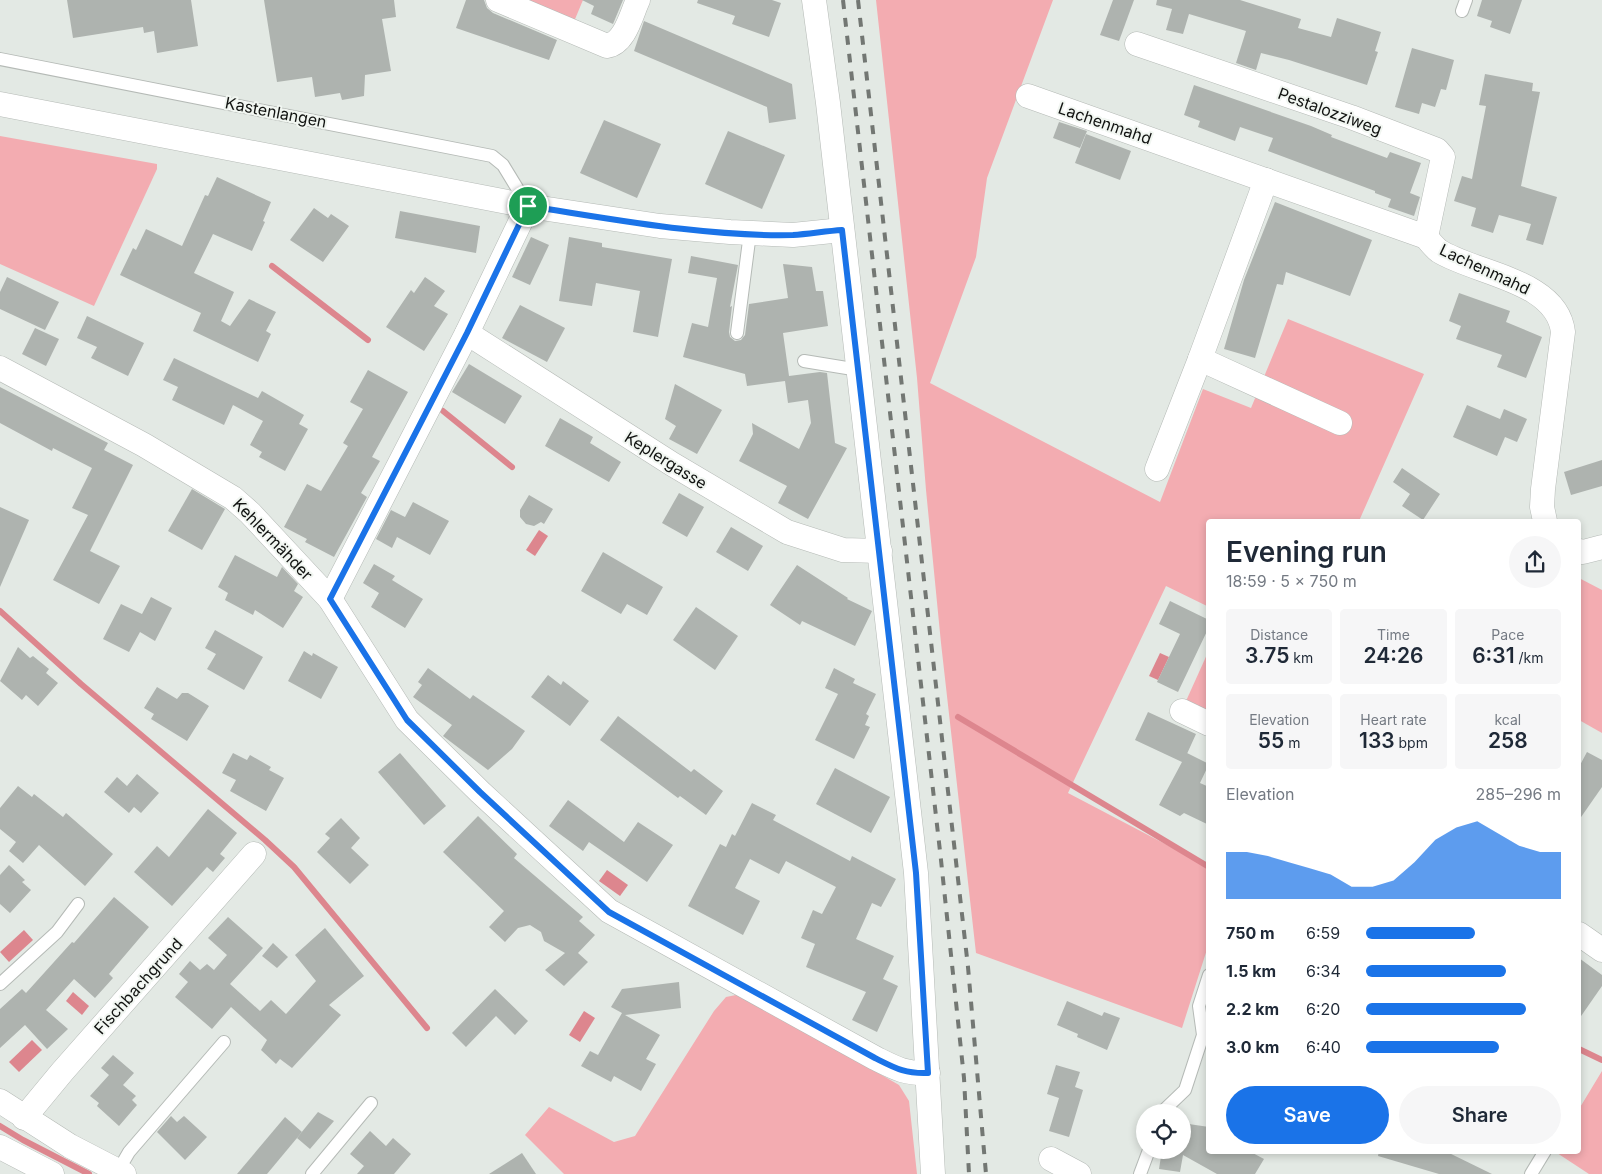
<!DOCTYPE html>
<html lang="en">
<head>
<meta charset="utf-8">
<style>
  :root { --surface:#fff; --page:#f6f6f7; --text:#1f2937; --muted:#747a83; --accent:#1a73e8 }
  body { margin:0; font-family:Inter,sans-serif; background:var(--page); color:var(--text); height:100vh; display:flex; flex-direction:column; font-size:19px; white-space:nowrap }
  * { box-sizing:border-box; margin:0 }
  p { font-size:16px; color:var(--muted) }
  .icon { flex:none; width:28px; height:28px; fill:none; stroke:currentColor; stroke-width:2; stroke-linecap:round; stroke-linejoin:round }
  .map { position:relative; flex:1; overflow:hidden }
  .details { position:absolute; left:1206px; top:519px; width:375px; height:635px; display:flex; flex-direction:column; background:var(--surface); border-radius:5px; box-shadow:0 2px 8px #0003 }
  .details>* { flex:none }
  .fabs { position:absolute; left:1136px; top:1104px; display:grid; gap:10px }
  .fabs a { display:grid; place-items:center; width:55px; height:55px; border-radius:50%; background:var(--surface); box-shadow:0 2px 8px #0003; font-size:25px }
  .pin { position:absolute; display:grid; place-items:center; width:42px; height:42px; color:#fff; margin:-21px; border:2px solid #fff; border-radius:50%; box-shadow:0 1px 5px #0007 }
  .round { display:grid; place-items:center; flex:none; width:52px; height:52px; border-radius:26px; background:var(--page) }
  .headline { display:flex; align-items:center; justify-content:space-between; height:85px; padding:0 20px }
  h1 { font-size:28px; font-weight:600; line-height:38px }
  .stats { display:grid; grid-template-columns:repeat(3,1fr); gap:8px; height:85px; padding:5px 20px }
  .stats div { display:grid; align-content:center; border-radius:5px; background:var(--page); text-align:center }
  .stats b { font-size:21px; font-weight:600 }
  .stats small { font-size:14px; font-weight:400 }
  .stats p { font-size:14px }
  .chart { height:140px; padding:10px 20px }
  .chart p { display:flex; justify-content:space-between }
  .chart svg { width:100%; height:90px; margin-top:5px; fill:var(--accent); opacity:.7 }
  .action { display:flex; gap:10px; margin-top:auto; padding:10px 20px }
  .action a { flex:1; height:58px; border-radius:30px; background:var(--accent); color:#fff; font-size:20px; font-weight:600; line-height:58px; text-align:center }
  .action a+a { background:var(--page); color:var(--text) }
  ul { padding:0 20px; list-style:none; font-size:16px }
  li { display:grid; grid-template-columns:80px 60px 1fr; align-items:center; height:38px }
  li i { height:12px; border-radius:6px; background:var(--accent) }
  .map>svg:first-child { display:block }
  .green { fill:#f3acb1 }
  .water { fill:#dd868e }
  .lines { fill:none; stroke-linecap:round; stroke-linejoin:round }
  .stream { stroke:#dd868e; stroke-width:6 }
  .building { fill:#aeb3af }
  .service-casing { stroke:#b5bab6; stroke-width:14 }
  .minor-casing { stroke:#b5bab6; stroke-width:25 }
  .service { stroke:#fff; stroke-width:12 }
  .minor { stroke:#fff; stroke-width:24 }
  .rail { stroke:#737773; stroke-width:4; stroke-dasharray:9 9; stroke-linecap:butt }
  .route-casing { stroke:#fff; stroke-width:10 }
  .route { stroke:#1a73e8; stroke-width:6 }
  .labels { text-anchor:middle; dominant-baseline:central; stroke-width:4; stroke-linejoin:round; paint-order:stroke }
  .street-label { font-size:16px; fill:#111311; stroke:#f1f6f1 }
</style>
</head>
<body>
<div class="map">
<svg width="1602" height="1174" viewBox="0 0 1602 1174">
  <rect width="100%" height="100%" fill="#e3e9e4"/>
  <g class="green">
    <polygon points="516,0 583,0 573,24"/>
    <polygon points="876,0 1053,0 987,178 976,257 930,383 1160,502 1203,389 1251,408 1288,319 1424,374 1359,521 1209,521 1209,607 1166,586 1068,793 1209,867 1209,943 1182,1028 976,953 941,643 926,490 917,378"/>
    <polygon points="0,136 157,164 157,169 94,306 0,264"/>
    <polygon points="1579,578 1602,590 1602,733 1579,720"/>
    <polygon points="1209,650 1209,712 1186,701"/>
    <polygon points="741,994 899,1085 909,1101 917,1174 564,1174 525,1135 549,1107 614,1142 635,1136 714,1011 726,997"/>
    <polygon points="1602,1071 1602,1174 1589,1174 1554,1151 1579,1151 1579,1109"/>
  </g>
  <g class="water">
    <polygon points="539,530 548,536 535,556 526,550"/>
    <polygon points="1160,653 1169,657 1158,680 1149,676"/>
    <polygon points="607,870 628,885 620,896 599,881"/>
    <polygon points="24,930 33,940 9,962 0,952"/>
    <polygon points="73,992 89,1006 82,1015 66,1001"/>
    <polygon points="584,1011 595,1018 580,1042 569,1035"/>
    <polygon points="32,1040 42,1050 19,1072 9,1062"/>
  </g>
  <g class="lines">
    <g class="stream">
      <polyline points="272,266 368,340"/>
      <polyline points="443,411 512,467"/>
      <polyline points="0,611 81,684 265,840 294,867 427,1028"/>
      <polyline points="958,717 1209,867"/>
      <polyline points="1579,1049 1602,1060"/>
      <polyline points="0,1126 23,1140 89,1174"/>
    </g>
  </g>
  <g class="building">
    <polygon points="67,0 191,0 198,46 157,53 154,31 144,33 143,27 73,38"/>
    <polygon points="264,0 394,0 396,17 382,19 391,71 365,75 364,96 342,100 340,93 315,97 312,77 277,82"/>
    <polygon points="466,0 484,0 487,8 493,13 557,40 549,60 456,28"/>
    <polygon points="582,0 623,0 613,24 591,14 594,6"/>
    <polygon points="698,0 772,0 781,3 769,37 732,24 735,16 697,3"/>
    <polygon points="1113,0 1134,0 1119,41 1100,35"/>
    <polygon points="1157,0 1240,0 1301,19 1298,28 1331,37 1337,18 1381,32 1375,51 1378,52 1367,85 1289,60 1261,53 1256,70 1236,63 1246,31 1189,14 1183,34 1166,30 1172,9 1156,5"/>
    <polygon points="1482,0 1522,0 1510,34 1490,27 1492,21 1477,16"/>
    <polygon points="644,21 792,84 796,119 769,123 767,107 634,51"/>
    <polygon points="1412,48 1454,60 1446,90 1441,89 1435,107 1422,103 1419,114 1395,107"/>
    <polygon points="1485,74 1533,83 1532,91 1540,92 1521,186 1557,197 1543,245 1526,240 1531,224 1499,215 1493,233 1471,226 1476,208 1454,201 1462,176 1472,179 1486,106 1479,105"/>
    <polygon points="1194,85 1311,126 1332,135 1331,137 1387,158 1390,152 1421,163 1410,193 1420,197 1414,216 1388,207 1391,199 1375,193 1375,191 1268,151 1273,138 1240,127 1235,141 1198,127 1200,121 1184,115"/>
    <polygon points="604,120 661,144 637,198 580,173"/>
    <polygon points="1059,122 1087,131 1080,148 1053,138"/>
    <polygon points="728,131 785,155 762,209 705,184"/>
    <polygon points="1086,134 1131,151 1120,180 1075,163"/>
    <polygon points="217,177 271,202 263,221 265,222 252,251 213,234 194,273 234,292 221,321 230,326 249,299 276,312 266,331 271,334 258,362 193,331 201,313 120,275 133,248 136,250 146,229 182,246 205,195 208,196"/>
    <polygon points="1275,202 1372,240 1350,296 1286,272 1283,285 1277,284 1255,358 1224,349 1244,280"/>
    <polygon points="314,208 328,218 331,214 349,226 323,262 290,240"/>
    <polygon points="400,211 480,226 476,253 395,238"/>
    <polygon points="531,237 549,245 530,285 512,277"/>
    <polygon points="569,237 602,243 602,247 672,259 658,337 633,332 640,291 596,283 592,306 559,301"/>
    <polygon points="691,256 738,265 730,307 732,306 729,332 730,337 735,341 741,340 745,335 749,304 788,298 783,264 812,267 816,291 823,291 828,326 783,333 789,376 820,372 827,373 835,443 847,448 808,519 778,503 787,486 739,461 753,434 752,423 799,449 811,423 808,400 788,403 785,381 747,386 745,374 683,357 692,323 708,327 717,278 688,273"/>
    <polygon points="7,277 59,302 45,330 0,309 0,292"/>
    <polygon points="425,277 445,291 434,306 448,314 424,351 386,327 411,290 414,293"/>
    <polygon points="1459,293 1510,311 1506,322 1542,337 1526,378 1497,367 1502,355 1456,339 1461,326 1449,321"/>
    <polygon points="520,305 565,328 547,362 502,338"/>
    <polygon points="87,316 144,343 128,376 91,358 97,347 77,338"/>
    <polygon points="35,328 59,339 46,366 22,354"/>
    <polygon points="174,358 258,398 262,391 304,415 299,424 308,429 285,471 259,457 262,452 250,445 263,421 233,405 224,425 172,400 178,387 163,380"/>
    <polygon points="469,364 522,396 505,424 452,392"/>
    <polygon points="368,370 408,392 372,457 380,461 361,493 367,497 334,557 305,542 307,539 284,527 307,484 321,491 348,446 343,443 363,409 350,402"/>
    <polygon points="675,384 722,410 697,454 669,439 676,426 665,419"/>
    <polygon points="0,387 108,443 104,450 133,465 90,551 120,566 99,604 53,580 88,515 72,508 92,468 53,448 52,451 0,423"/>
    <polygon points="1467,405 1500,419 1504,409 1527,419 1517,442 1505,437 1497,456 1453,437"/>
    <polygon points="560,418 593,437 590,443 621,462 609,482 545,446"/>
    <polygon points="1602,460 1602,486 1571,495 1564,472"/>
    <polygon points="1402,468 1440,494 1423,520 1402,506 1410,494 1393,482"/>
    <polygon points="192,489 225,509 202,550 168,531"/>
    <polygon points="679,493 704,507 687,537 662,523"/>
    <polygon points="529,495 553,509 544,524 541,522 534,526 526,524 520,517 520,510"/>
    <polygon points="413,502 449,521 430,555 397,537 392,548 376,539 391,510 405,517"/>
    <polygon points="0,507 29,520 0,587"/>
    <polygon points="731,527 763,546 748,571 716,552"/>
    <polygon points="603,552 663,587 647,615 627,604 621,614 581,591"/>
    <polygon points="235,555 277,577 282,567 298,584 294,591 303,597 283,628 255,610 253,615 225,600 228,593 218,587"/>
    <polygon points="374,564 395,576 392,580 423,599 405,628 371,607 379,593 363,583"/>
    <polygon points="797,565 848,598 847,599 872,611 855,646 802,621 800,625 770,605"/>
    <polygon points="151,597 172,608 155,641 140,632 129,652 103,639 121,604 142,614"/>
    <polygon points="1170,601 1209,620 1209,627 1178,692 1157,682 1180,634 1159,624"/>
    <polygon points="696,607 738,636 715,670 673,640"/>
    <polygon points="215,630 263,657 244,690 207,669 216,654 205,648"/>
    <polygon points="18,647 30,658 33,656 49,669 46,673 58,683 38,706 26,695 22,700 0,681"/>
    <polygon points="304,651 312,656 313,653 338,667 321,699 288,681"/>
    <polygon points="428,668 470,699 473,695 525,731 512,749 488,770 443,736 452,725 413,697 422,685 418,682"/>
    <polygon points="834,668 855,679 853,683 876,694 866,714 869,716 865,725 870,727 854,759 815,740 838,694 825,688"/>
    <polygon points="548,675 561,685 563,681 589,701 570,726 531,697"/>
    <polygon points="157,687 177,699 182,693 188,693 209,706 187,741 151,719 154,714 144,708"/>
    <polygon points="1148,712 1196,734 1186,756 1187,753 1209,764 1200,783 1209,787 1209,825 1184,813 1180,816 1159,805 1182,762 1135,740"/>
    <polygon points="618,716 691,772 694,769 723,791 706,815 680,796 678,798 600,740"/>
    <polygon points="1587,752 1602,760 1602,787 1579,820 1579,767"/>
    <polygon points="233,753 247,760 250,755 271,767 269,770 284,778 266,811 230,791 236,780 222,773"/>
    <polygon points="400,753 446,806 424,825 378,772"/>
    <polygon points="835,768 890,797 871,833 816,804"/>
    <polygon points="137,774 159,793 141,813 134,807 129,813 104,792 117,777 127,786"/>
    <polygon points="18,786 32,797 34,794 63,817 66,813 113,854 85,886 39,845 23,863 9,851 16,842 0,829 0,808"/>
    <polygon points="568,800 624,842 638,822 673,845 647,882 589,842 583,851 549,826"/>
    <polygon points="752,803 776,815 773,820 850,861 852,856 896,879 881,907 872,903 856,939 894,956 883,979 898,986 877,1032 852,1020 866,992 806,967 815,944 801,938 813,910 822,914 836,887 786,861 779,874 750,859 735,888 760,901 743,935 688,906 720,844 726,847 732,834 735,836"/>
    <polygon points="208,809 237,833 220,854 225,858 213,872 207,867 172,906 134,872 157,846 169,857"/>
    <polygon points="478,816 517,854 514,858 583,917 579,921 595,935 578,953 588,962 564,986 545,970 565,953 544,941 541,932 530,925 518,928 505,942 489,927 504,911 443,852"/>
    <polygon points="341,818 360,838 351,848 369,865 350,884 317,852 330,838 325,834"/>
    <polygon points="9,865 25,880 22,882 31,890 10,913 0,904 0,875"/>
    <polygon points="114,897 149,927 109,974 113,978 95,998 74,979 46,1010 68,1029 47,1049 25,1025 0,1048 0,1009 22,989 26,993 72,942 74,943"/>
    <polygon points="228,917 263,948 230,984 260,1011 271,1000 286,1014 316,981 295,955 325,928 364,976 329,1005 341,1015 292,1068 280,1059 276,1064 261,1050 267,1040 231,1007 212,1029 175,997 188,982 179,974 190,961 200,970 207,964 214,970 227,955 208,938"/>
    <polygon points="273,943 288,957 277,968 262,956"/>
    <polygon points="1579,958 1602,975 1602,986 1579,1019"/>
    <polygon points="679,982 681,1008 625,1015 660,1035 646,1059 656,1064 641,1091 614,1076 611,1082 581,1066 590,1051 598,1055 622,1013 611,1007 622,989"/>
    <polygon points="495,989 528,1021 515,1035 496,1016 466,1047 452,1033"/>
    <polygon points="1067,1001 1102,1016 1104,1012 1120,1018 1107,1050 1077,1037 1078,1034 1057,1025"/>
    <polygon points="113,1055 134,1073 123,1085 136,1096 132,1100 137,1105 119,1126 97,1106 99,1103 90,1096 109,1075 101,1068"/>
    <polygon points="1056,1065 1080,1072 1075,1087 1083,1090 1069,1137 1049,1131 1059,1098 1047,1094"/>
    <polygon points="318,1112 334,1121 310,1149 297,1138"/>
    <polygon points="171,1116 177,1122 184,1116 207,1137 185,1160 157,1132"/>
    <polygon points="285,1117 302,1132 267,1174 237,1174"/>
    <polygon points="1182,1123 1209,1127 1209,1151 1249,1151 1264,1159 1255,1174 1217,1174 1183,1155 1180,1172 1159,1169 1162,1150 1182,1150"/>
    <polygon points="370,1131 386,1146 393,1138 411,1154 394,1174 357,1174 364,1166 350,1154"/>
    <polygon points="1379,1151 1445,1151 1492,1174 1439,1174 1378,1156"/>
    <polygon points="522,1153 536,1174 489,1174"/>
  </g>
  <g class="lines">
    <g class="service-casing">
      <g id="service">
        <polyline points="1462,11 1466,0"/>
        <polyline points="0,59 492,156 503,165 528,206"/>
        <polyline points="737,333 750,233"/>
        <polyline points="804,361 859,370"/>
        <polyline points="0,984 57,932 78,904"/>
        <polyline points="1162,1112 1185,1090 1203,1035 1199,1006 1209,975"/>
        <polyline points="118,1171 129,1152 224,1042"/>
        <polyline points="312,1174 371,1103"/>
        <polyline points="1140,1174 1149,1150"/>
        <polyline points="1531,1174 1545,1151"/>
      </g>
    </g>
    <g class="minor-casing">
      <g id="minor">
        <path d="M498 0 607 46C625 43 631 15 638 0"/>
        <polyline points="814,0 828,103 916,873 933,1174"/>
        <polyline points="1137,44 1351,117 1437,150 1443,157 1426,237"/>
        <path d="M1028 96 1426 237C1430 242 1434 247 1439 251 1476 274 1557 280 1563 332L1543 489 1542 507 1545 521"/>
        <polyline points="0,104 528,206 660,226 730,232 793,235 842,230"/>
        <polyline points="1266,180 1200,359 1340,423"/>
        <polyline points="467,333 672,464 787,532 843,550 880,551"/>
        <path d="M0 368 144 445 233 498 250 513 330 599 407 720 480 792 609 911 875 1058C895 1068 905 1074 928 1073"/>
        <polyline points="1157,469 1200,359"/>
        <polyline points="1579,551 1583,552 1602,547"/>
        <polyline points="330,599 467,333 528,206"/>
        <polyline points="1182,711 1209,724"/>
        <polyline points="1579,934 1602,950"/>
        <polyline points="0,1101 70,1146 124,1174"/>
        <polyline points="24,1118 62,1072 254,854"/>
        <polyline points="0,1147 52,1174"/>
        <polyline points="1051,1159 1079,1174"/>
      </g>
    </g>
    <use href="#service" class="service"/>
    <use href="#minor" class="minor"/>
    <g class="rail">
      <polyline points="843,0 941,860 964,1078 969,1174"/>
      <polyline points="858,0 968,967 986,1174"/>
    </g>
  </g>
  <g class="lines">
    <g class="route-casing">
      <path id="route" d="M528 206C613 219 706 237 793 235 809 234 826 231 842 230L916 873 928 1073C905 1074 895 1068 875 1058L609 912 480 792 407 720 330 599 467 333Z"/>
    </g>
    <use href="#route" class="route"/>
  </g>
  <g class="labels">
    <g class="street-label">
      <text transform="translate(1330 111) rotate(20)">Pestalozziweg</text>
      <text transform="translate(276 112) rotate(11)">Kastenlangen</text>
      <text transform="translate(1105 123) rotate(19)">Lachenmahd</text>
      <text transform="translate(1485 269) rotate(25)">Lachenmahd</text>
      <text transform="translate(666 460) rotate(32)">Keplergasse</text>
      <text transform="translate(273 539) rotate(46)">Kehlermähder</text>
      <text transform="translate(138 986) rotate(-48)">Fischbachgrund</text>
    </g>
  </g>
</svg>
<div class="fabs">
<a><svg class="icon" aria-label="locate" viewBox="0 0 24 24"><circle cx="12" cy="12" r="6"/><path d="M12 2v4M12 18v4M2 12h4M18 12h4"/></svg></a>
</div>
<div class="pin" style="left:528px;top:206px;background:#1e9e55"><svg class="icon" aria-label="arrive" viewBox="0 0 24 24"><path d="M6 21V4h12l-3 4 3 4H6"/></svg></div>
<section class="details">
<div class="headline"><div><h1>Evening run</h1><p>18:59 · 5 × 750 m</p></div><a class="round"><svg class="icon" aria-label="share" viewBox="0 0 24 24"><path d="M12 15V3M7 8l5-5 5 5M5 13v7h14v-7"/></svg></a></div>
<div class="stats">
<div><p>Distance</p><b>3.75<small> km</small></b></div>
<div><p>Time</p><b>24:26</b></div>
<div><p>Pace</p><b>6:31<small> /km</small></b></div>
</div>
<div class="stats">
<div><p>Elevation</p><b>55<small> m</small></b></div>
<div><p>Heart rate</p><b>133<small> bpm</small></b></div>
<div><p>kcal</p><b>258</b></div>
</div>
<div class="chart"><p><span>Elevation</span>285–296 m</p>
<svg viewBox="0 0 160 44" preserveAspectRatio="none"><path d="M0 44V21L10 21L20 23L30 26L40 29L50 32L60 38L70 38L80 35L90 26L100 15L110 9L120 6L130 12L140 18L150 21L160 21V44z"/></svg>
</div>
<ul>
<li><b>750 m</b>6:59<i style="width:56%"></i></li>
<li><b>1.5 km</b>6:34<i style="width:72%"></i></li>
<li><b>2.2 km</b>6:20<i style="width:82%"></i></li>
<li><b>3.0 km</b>6:40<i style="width:68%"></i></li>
</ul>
<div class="action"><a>Save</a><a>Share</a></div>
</section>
</div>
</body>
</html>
